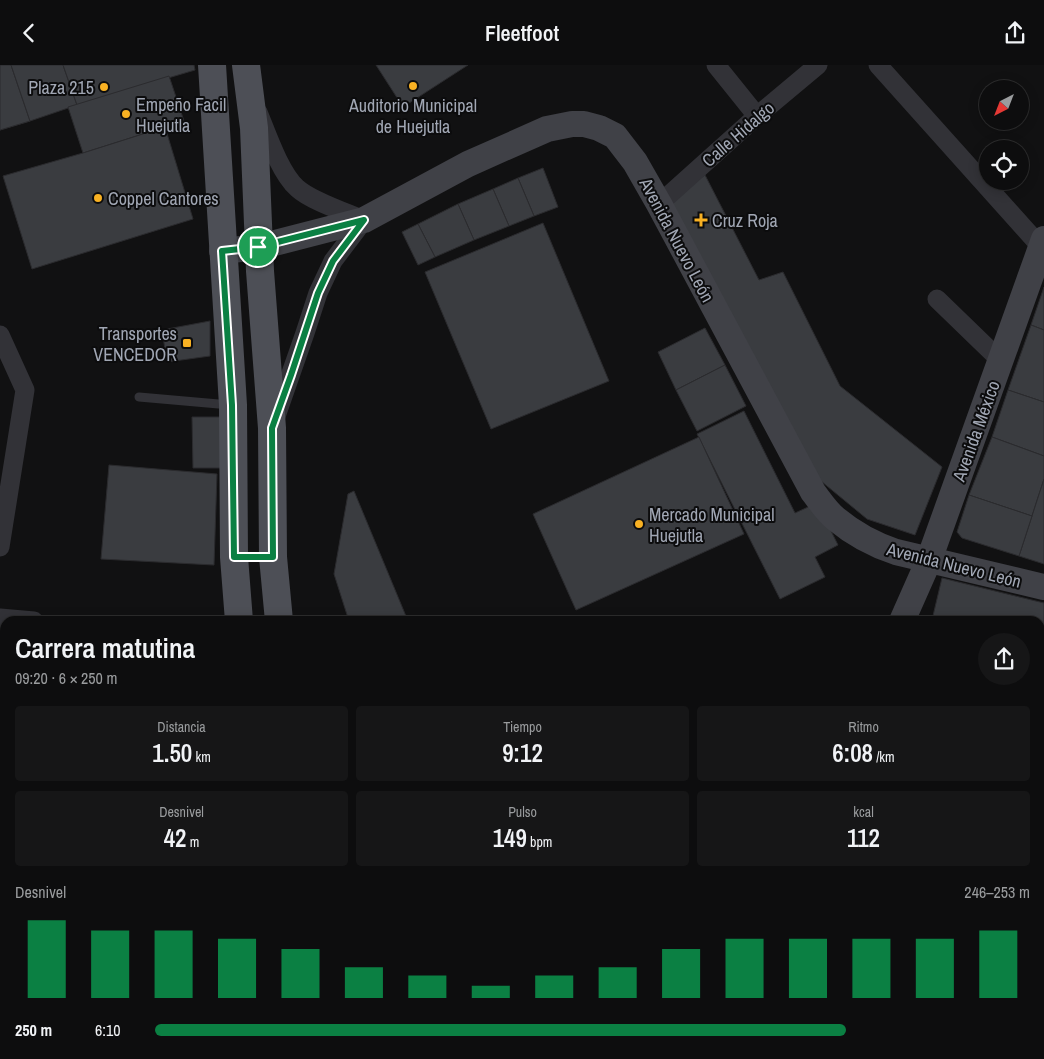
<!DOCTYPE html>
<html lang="es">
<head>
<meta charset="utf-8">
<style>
  :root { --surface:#0d0d0e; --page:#161617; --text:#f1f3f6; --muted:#9a9c9e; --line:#2d2d2e; --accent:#0b8043 }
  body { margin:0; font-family:"Archivo Narrow",sans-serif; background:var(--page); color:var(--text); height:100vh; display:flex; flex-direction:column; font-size:19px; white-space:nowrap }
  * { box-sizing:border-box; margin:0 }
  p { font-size:16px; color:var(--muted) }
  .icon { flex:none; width:28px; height:28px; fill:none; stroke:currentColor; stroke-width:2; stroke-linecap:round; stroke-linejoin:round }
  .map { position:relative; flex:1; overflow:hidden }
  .drawer { position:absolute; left:0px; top:551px; width:1045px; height:444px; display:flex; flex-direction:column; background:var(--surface); border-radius:15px 15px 0 0; box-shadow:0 2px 12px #0003,0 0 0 1px var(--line) }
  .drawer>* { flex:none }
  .needle { width:32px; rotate:222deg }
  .controls { position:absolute; left:979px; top:15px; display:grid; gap:10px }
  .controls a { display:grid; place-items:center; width:50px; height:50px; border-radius:50%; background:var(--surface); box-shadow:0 2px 12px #0003,0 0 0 1px var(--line); font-size:25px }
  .pin { position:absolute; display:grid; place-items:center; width:42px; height:42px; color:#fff; margin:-21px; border:2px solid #fff; border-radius:50%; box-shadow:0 1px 5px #0007 }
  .round { display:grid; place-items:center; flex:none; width:52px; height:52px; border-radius:26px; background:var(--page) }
  .head { display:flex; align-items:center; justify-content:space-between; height:85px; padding:0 15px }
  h1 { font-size:28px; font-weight:600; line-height:38px }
  .figures { display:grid; grid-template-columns:repeat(3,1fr); gap:8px; height:85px; padding:5px 15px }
  .figures div { display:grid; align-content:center; border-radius:5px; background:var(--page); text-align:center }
  .figures b { font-size:25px; font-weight:600 }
  .figures small { font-size:14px; font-weight:400 }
  .figures p { font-size:14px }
  .chart { height:140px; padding:10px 15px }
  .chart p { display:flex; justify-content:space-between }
  .chart svg { width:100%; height:90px; margin-top:5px; stroke:var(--accent); stroke-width:6 }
  ul { padding:0 15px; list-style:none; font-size:16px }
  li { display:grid; grid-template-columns:80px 60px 1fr; align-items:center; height:38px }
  li i { height:12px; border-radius:6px; background:var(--accent) }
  header { display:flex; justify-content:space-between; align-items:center; height:65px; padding:0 15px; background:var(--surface); font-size:22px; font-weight:600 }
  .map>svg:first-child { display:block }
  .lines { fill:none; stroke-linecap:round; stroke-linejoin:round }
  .stream { stroke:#272f36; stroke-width:7 }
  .building { fill:#3a3c40; stroke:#2b2b2e }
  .lane { stroke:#323237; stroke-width:9 }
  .street { stroke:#323237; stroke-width:19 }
  .secondary { stroke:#404147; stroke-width:26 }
  .primary { stroke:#4d4f56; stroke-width:28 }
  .route-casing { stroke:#fff; stroke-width:10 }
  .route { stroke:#0b8043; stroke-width:6 }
  .poi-dot { fill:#f8b123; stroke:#0c0c0d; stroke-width:2 }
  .labels { text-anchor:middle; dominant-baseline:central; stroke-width:4; stroke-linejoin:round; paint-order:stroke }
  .poi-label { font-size:18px; fill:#a1a7b4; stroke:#0c0c0d; text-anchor:start }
  .street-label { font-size:18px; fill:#a1a7b4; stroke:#0c0c0d }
</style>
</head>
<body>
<header><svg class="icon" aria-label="back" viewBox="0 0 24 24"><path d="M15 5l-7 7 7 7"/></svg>Fleetfoot<svg class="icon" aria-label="share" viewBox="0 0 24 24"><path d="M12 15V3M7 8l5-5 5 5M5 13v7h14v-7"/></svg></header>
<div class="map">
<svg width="1044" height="994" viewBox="0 0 1044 994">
  <rect width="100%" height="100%" fill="#111112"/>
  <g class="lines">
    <g class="stream">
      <polyline points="1040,714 1044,711"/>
      <polyline points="1040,746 1044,745"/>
      <polyline points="0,992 17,990"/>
    </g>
  </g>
  <g class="building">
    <polygon points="0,0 11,0 30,56 0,65"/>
    <polygon points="0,0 11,0 30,56 0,65"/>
    <polygon points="11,0 63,0 77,40 30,56"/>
    <polygon points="63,0 194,0 195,5 77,40"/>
    <polygon points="376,0 468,0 403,42"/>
    <polygon points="169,11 184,56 83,88 68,42"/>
    <polygon points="165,62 193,154 32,204 3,111 83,88"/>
    <polygon points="543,103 558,142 534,151 518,113"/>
    <polygon points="705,110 759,215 783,207 840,321 942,402 915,470 867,454 810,407 665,137"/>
    <polygon points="518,113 534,151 509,161 493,124"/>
    <polygon points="493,124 509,161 474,175 458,139"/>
    <polygon points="458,139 474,175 435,192 418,159"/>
    <polygon points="543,158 609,316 491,364 425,207"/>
    <polygon points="418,159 435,192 418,200 402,167"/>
    <polygon points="1044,222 1044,265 1031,260"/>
    <polygon points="210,256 210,291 167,297 162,265"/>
    <polygon points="1031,260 1044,265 1044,337 1008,325"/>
    <polygon points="705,263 725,300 676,325 658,287"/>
    <polygon points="725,300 746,341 697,366 676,325"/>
    <polygon points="1008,325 1044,337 1044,391 992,372"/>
    <polygon points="744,346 795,448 817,438 838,480 815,492 825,512 780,534 697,369"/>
    <polygon points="192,352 223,352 222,403 193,403"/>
    <polygon points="699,372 744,469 576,545 533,449"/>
    <polygon points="992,372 1044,391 1044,414 1032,451 969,430"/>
    <polygon points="109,400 217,409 214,500 101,494"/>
    <polygon points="1044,414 1044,499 1019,491"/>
    <polygon points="354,426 408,556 349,556 334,509 348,429"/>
    <polygon points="969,430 1032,451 1019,491 962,473 957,467"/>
    <polygon points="942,513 1044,538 1044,583 1040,582 1040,556 938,556 932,555"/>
  </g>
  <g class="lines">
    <polyline class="lane" points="139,332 230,340"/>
    <g class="street">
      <polyline points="716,0 757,51"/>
      <polyline points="878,0 1041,182"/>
      <path d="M258 47C267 69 280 108 297 123 311 136 345 147 364 155L333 196 318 228 305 268 275 354"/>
      <polyline points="659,139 757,51 818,0"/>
      <polyline points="937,234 1001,296"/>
      <polyline points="0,270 25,325 0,482"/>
      <polyline points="0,553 34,556"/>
      <polyline points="0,666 5,667"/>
      <polyline points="0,828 5,828"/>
    </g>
    <g class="secondary">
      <path d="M222 186 259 182 364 155 468 99 547 64 572 59H584L599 63 615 71 635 97 659 139 813 427C820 436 827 447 836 454 854 469 875 480 896 487L1044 522"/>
      <polyline points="902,556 929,495 1044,174"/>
      <polyline points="1006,990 1008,994"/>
    </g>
    <g class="primary">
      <polyline points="212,0 233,340 234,492 239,556"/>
      <polyline points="246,0 254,63 260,206 272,363 273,492 279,556"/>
      <polyline points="257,990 257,994"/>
      <polyline points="303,990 303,994"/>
    </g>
  </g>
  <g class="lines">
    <g class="route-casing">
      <polygon id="route" points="364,155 333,196 318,228 291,310 272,363 273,492 234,492 232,340 222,186 258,182"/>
    </g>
    <use href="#route" class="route"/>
  </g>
  <g class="poi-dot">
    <circle cx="413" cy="21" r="5"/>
    <circle cx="104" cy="22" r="5"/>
    <circle cx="126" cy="49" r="5"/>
    <circle cx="98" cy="133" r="5"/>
    <path d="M698.5 147.5h5v5h5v5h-5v5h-5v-5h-5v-5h5z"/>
    <rect x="182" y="273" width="10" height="10" rx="2.5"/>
    <circle cx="639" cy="459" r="5"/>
  </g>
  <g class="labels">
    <g class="poi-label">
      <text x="94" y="22" text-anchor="end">Plaza 215</text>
      <text x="136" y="39">Empeño Facil<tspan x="136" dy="21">Huejutla</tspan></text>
      <text x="413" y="40" text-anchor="middle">Auditorio Municipal<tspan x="413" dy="21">de Huejutla</tspan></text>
      <text x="108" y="133">Coppel Cantores</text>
      <text x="712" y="155">Cruz Roja</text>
      <text x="177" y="268" text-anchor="end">Transportes<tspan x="177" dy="21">VENCEDOR</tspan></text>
      <text x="649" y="449">Mercado Municipal<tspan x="649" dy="21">Huejutla</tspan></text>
    </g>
    <g class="street-label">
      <text transform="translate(738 69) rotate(-41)">Calle Hidalgo</text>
      <text transform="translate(677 175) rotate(62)">Avenida Nuevo León</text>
      <text transform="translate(976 366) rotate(-70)">Avenida México</text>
      <text transform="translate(954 500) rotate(14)">Avenida Nuevo León</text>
    </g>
  </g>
</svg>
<div class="controls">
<a><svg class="needle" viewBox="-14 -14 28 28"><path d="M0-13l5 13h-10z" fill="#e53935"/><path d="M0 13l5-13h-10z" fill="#9a9c9e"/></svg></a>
<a><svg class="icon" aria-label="locate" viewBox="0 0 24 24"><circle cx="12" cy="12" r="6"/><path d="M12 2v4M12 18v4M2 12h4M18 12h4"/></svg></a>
</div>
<div class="pin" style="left:258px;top:182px;background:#1e9e55"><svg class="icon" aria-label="arrive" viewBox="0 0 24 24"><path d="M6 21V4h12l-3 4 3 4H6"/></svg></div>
<section class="drawer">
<div class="head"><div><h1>Carrera matutina</h1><p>09:20 · 6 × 250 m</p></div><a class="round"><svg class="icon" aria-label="share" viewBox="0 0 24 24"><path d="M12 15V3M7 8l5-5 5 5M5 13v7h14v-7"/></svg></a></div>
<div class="figures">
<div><p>Distancia</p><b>1.50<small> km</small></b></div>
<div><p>Tiempo</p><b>9:12</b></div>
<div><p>Ritmo</p><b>6:08<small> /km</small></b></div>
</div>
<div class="figures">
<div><p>Desnivel</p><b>42<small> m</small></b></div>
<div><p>Pulso</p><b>149<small> bpm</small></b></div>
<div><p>kcal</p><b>112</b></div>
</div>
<div class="chart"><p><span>Desnivel</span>246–253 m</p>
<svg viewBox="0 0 160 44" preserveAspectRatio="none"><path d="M5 44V6M15 44V11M25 44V11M35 44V15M45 44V20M55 44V29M65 44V33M75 44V38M85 44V33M95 44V29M105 44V20M115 44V15M125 44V15M135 44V15M145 44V15M155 44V11"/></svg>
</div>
<ul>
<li><b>250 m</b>6:10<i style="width:79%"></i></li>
</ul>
</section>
</div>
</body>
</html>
